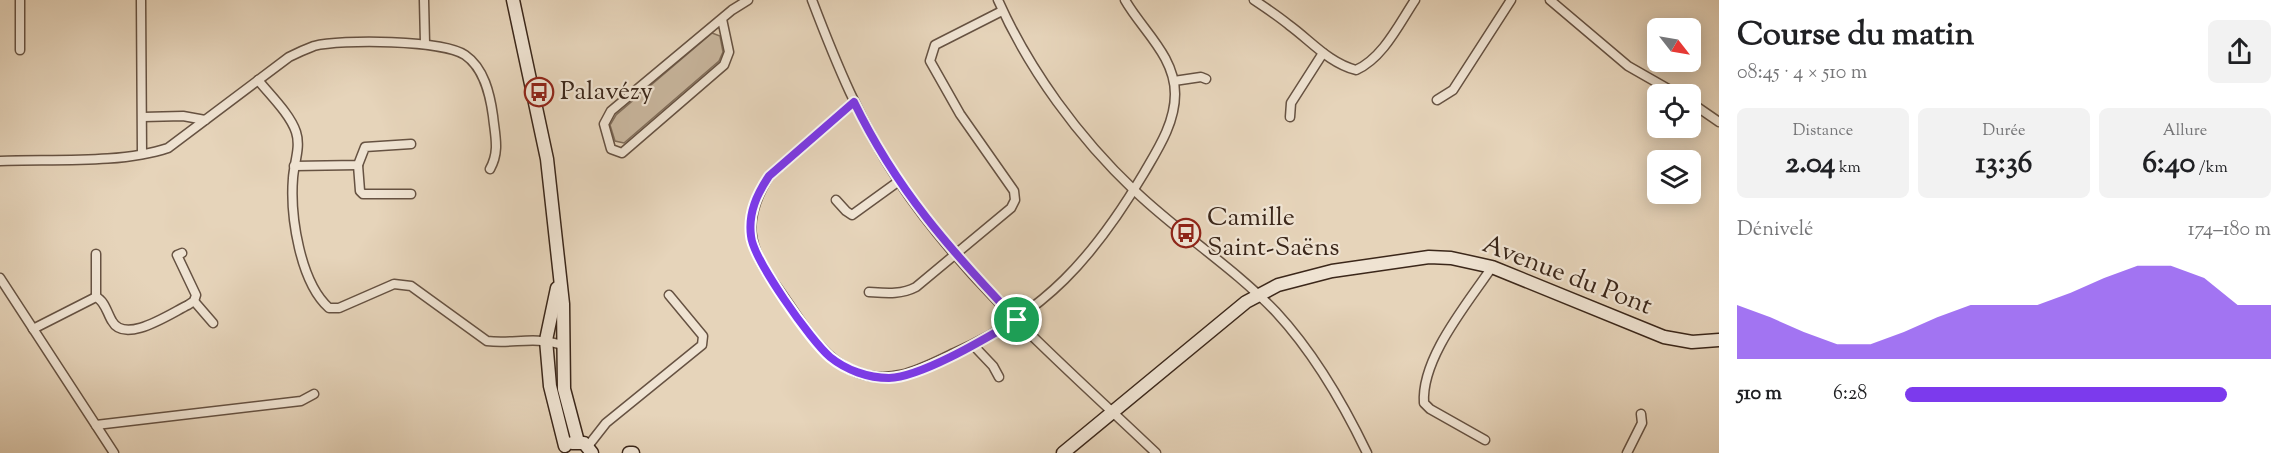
<!DOCTYPE html>
<html lang="fr">
<head>
<meta charset="utf-8">
<style>
  :root { --surface:#fff; --page:#f2f2f2; --text:#202124; --muted:#757577; --accent:#7c3aed }
  body { margin:0; font-family:"Sorts Mill Goudy",serif; background:var(--page); color:var(--text); height:100vh; display:flex; flex-direction:column; font-size:22px; white-space:nowrap }
  * { box-sizing:border-box; margin:0 }
  p { font-size:20px; color:var(--muted) }
  .icon { flex:none; width:33px; height:33px; fill:none; stroke:currentColor; stroke-width:2; stroke-linecap:round; stroke-linejoin:round }
  .map { position:relative; flex:1; overflow:hidden }
  .side { display:flex; flex-direction:column; background:var(--surface); width:570px }
  .side>* { flex:none }
  .needle { width:39px; rotate:121deg }
  .buttons { position:absolute; left:1647px; top:18px; display:grid; gap:12px }
  .buttons a { display:grid; place-items:center; width:54px; height:54px; border-radius:9px; background:var(--surface); box-shadow:0 3px 15px #0003; font-size:30px }
  .pin { position:absolute; display:grid; place-items:center; width:51px; height:51px; color:#fff; margin:-26px; border:3px solid #fff; border-radius:50%; box-shadow:0 2px 6px #0007 }
  .round { display:grid; place-items:center; flex:none; width:63px; height:63px; border-radius:9px; background:var(--page) }
  .overview { display:flex; align-items:center; justify-content:space-between; height:102px; padding:0 18px }
  h1 { font-size:33px; font-weight:700; line-height:45px }
  .metrics { display:grid; grid-template-columns:repeat(3,1fr); gap:9px; height:102px; padding:6px 18px }
  .metrics div { display:grid; align-content:center; border-radius:9px; background:var(--page); text-align:center }
  .metrics b { font-size:30px; font-weight:700 }
  .metrics small { font-size:16px; font-weight:400 }
  .metrics p { font-size:16px }
  .chart { height:168px; padding:12px 18px }
  .chart p { display:flex; justify-content:space-between }
  .chart svg { width:100%; height:108px; margin-top:6px; fill:var(--accent); opacity:.7 }
  ul { padding:0 18px; list-style:none; font-size:20px }
  li { display:grid; grid-template-columns:96px 72px 1fr; align-items:center; height:45px }
  li i { height:15px; border-radius:8px; background:var(--accent) }
  main { display:flex; flex:1; min-height:0 }
  .map>svg:first-child { display:block }
  .green { fill:#c9b79f; stroke:#826f5c; stroke-width:1.5 }
  .lines { fill:none; stroke-linecap:round; stroke-linejoin:round }
  .street-casing { stroke:#665242; stroke-width:11 }
  .secondary-casing { stroke:#3b271a; stroke-width:15 }
  .street { stroke:#efe3d2; stroke-width:8 }
  .secondary { stroke:#efe3d2; stroke-width:12 }
  .route-casing { stroke:#fff; stroke-width:12 }
  .route { stroke:#7c3aed; stroke-width:8 }
  .labels { text-anchor:middle; dominant-baseline:central; stroke-width:4.5; stroke-linejoin:round; paint-order:stroke }
  .poi-label { font-size:26px; fill:#3b271a; stroke:#efe3d2; text-anchor:start }
  .street-label { font-size:26px; fill:#3b271a; stroke:#efe3d2 }
</style>
</head>
<body>
<main>
<div class="map">
<svg width="1719" height="453" viewBox="0 0 1719 453">
  <rect width="100%" height="100%" fill="#e6d4ba"/>
  <filter id="stains"><feTurbulence type="fractalNoise" baseFrequency=".00333" numOctaves="4"/><feColorMatrix values="0 0 0 0 .2 0 0 0 0 .09 0 0 0 0 .02 0 0 0 .5 -.17"/></filter>
  <radialGradient id="worn" r=".72"><stop offset=".6" stop-color="#630" stop-opacity="0"/><stop offset="1" stop-color="#630" stop-opacity=".3"/></radialGradient>
  <polygon class="green" points="712,33 720,36 723,52 719,61 624,143 615,141 610,125 616,115"/>
  <g class="lines">
    <g class="street-casing">
      <g id="street">
        <polyline points="20,0 20,50"/>
        <polyline points="141,0 142,154"/>
        <polyline points="424,0 425,43"/>
        <path d="M812 0C836 63 861 124 898 180 967 284 1066 367 1156 453"/>
        <path d="M998 0C1029 70 1079 138 1135 191 1180 234 1233 267 1276 312 1314 353 1343 403 1367 453"/>
        <path d="M1254 0C1266 8 1278 16 1289 25 1311 41 1329 63 1356 70 1383 58 1399 24 1415 0"/>
        <polyline points="1550,0 1628,66 1677,94"/>
        <polyline points="722,19 729,52 724,65 622,153 611,149 604,124 611,111 732,10 748,0"/>
        <path d="M258 80C270 95 290 114 296 132 301 147 294 163 293 178 290 216 300 282 329 308H339L394 284 411 286 487 341C515 344 533 336 563 345"/>
        <polyline points="1174,81 1201,77 1206,79"/>
        <polyline points="1437,100 1453,90 1511,0"/>
        <path d="M854 102 769 176C742 220 747 247 777 287 798 316 820 359 856 372 892 386 922 368 954 353 1045 313 1094 257 1144 173 1158 149 1175 123 1175 94 1175 56 1142 30 1125 0"/>
        <polyline points="1690,102 1719,122"/>
        <polyline points="143,117 183,116 205,120"/>
        <polyline points="1290,117 1291,103 1323,53"/>
        <path d="M0 161C51 159 121 164 168 148L289 57C297 53 306 49 314 46 341 39 443 40 465 55 484 68 490 94 493 116 495 136 500 151 490 169"/>
        <polyline points="358,165 360,191 363,194 411,194"/>
        <polyline points="294,166 358,165 365,147 411,144"/>
        <polyline points="836,200 846,211 852,215 899,181"/>
        <polyline points="96,254 96,297"/>
        <polyline points="0,278 114,453"/>
        <path d="M869 292C885 293 901 295 916 287L1011 208 1015 200 1014 191 960 114 930 61 935 45 1002 11"/>
        <polyline points="194,301 213,323"/>
        <path d="M33 329 96 297C105 301 107 313 112 321 125 345 171 313 188 305L194 301 196 295 177 255 182 253"/>
        <polyline points="974,346 993,366 999,377"/>
        <polyline points="96,425 301,401 314,394"/>
        <path d="M1485 440 1430 409 1424 403C1421 358 1468 303 1492 267"/>
        <polyline points="588,446 606,423 702,345 703,336 669,295"/>
        <polyline points="1627,453 1642,423 1641,414"/>
      </g>
    </g>
    <g class="secondary-casing">
      <g id="secondary">
        <polyline points="513,0 547,159 563,304 564,389 578,442"/>
        <polyline points="557,288 546,340 550,386 565,446"/>
        <polyline points="572,443 584,443 592,453"/>
        <polyline points="629,453 633,453"/>
        <polyline points="1063,453 1246,302 1278,285 1332,271 1429,257 1451,258 1492,267 1664,337 1692,342 1719,340"/>
      </g>
    </g>
    <use href="#street" class="street"/>
    <use href="#secondary" class="secondary"/>
  </g>
  <g class="lines">
    <g class="route-casing">
      <path id="route" d="M854 102C896 189 951 251 1017 320 988 337 922 377 889 378 868 378 846 370 830 357 811 341 753 259 751 236 748 213 757 194 769 176Z"/>
    </g>
    <use href="#route" class="route"/>
  </g>
  <defs>
    <g id="bus-ring" transform="scale(1.5)"><circle r="9.5" fill="#efe3d2" stroke="#8f2418" stroke-width="1.5"/><path d="M-5-6H5V4H4V6H2V4H-2V6H-4V4H-5ZM-3.5-4V0h7V-4ZM-3.5 1.2v1.5H-2V1.2ZM2 1.2v1.5H3.5V1.2Z" fill="#8f2418"/></g>
  </defs>
  <g fill-rule="evenodd">
    <use href="#bus-ring" x="539" y="92"/>
    <use href="#bus-ring" x="1186" y="233"/>
  </g>
  <g class="labels">
    <g class="poi-label">
      <text x="560" y="92">Palavézy</text>
      <text x="1207" y="218">Camille<tspan x="1207" dy="30">Saint-Saëns</tspan></text>
    </g>
    <g class="street-label">
      <text transform="translate(1567 276) rotate(21)">Avenue du Pont</text>
    </g>
  </g>
  <rect width="100%" height="100%" filter="url(#stains)"/>
  <rect width="100%" height="100%" fill="url(#worn)"/>
</svg>
<div class="buttons">
<a><svg class="needle" viewBox="-14 -14 28 28"><path d="M0-13l5 13h-10z" fill="#e53935"/><path d="M0 13l5-13h-10z" fill="#757577"/></svg></a>
<a><svg class="icon" aria-label="locate" viewBox="0 0 24 24"><circle cx="12" cy="12" r="6"/><path d="M12 2v4M12 18v4M2 12h4M18 12h4"/></svg></a>
<a><svg class="icon" aria-label="layers" viewBox="0 0 24 24"><path d="M12 4l9 5-9 5-9-5zM3 14l9 5 9-5"/></svg></a>
</div>
<div class="pin" style="left:1017px;top:320px;background:#1e9e55"><svg class="icon" aria-label="arrive" viewBox="0 0 24 24"><path d="M6 21V4h12l-3 4 3 4H6"/></svg></div>
</div>
<section class="side">
<div class="overview"><div><h1>Course du matin</h1><p>08:45 · 4 × 510 m</p></div><a class="round"><svg class="icon" aria-label="share" viewBox="0 0 24 24"><path d="M12 15V3M7 8l5-5 5 5M5 13v7h14v-7"/></svg></a></div>
<div class="metrics">
<div><p>Distance</p><b>2.04<small> km</small></b></div>
<div><p>Durée</p><b>13:36</b></div>
<div><p>Allure</p><b>6:40<small> /km</small></b></div>
</div>
<div class="chart"><p><span>Dénivelé</span>174–180 m</p>
<svg viewBox="0 0 160 44" preserveAspectRatio="none"><path d="M0 44V22L10 27L20 33L30 38L40 38L50 33L60 27L70 22L80 22L90 22L100 17L110 11L120 6L130 6L140 11L150 22L160 22V44z"/></svg>
</div>
<ul>
<li><b>510 m</b>6:28<i style="width:88%"></i></li>
</ul>
</section>
</main>
</body>
</html>
